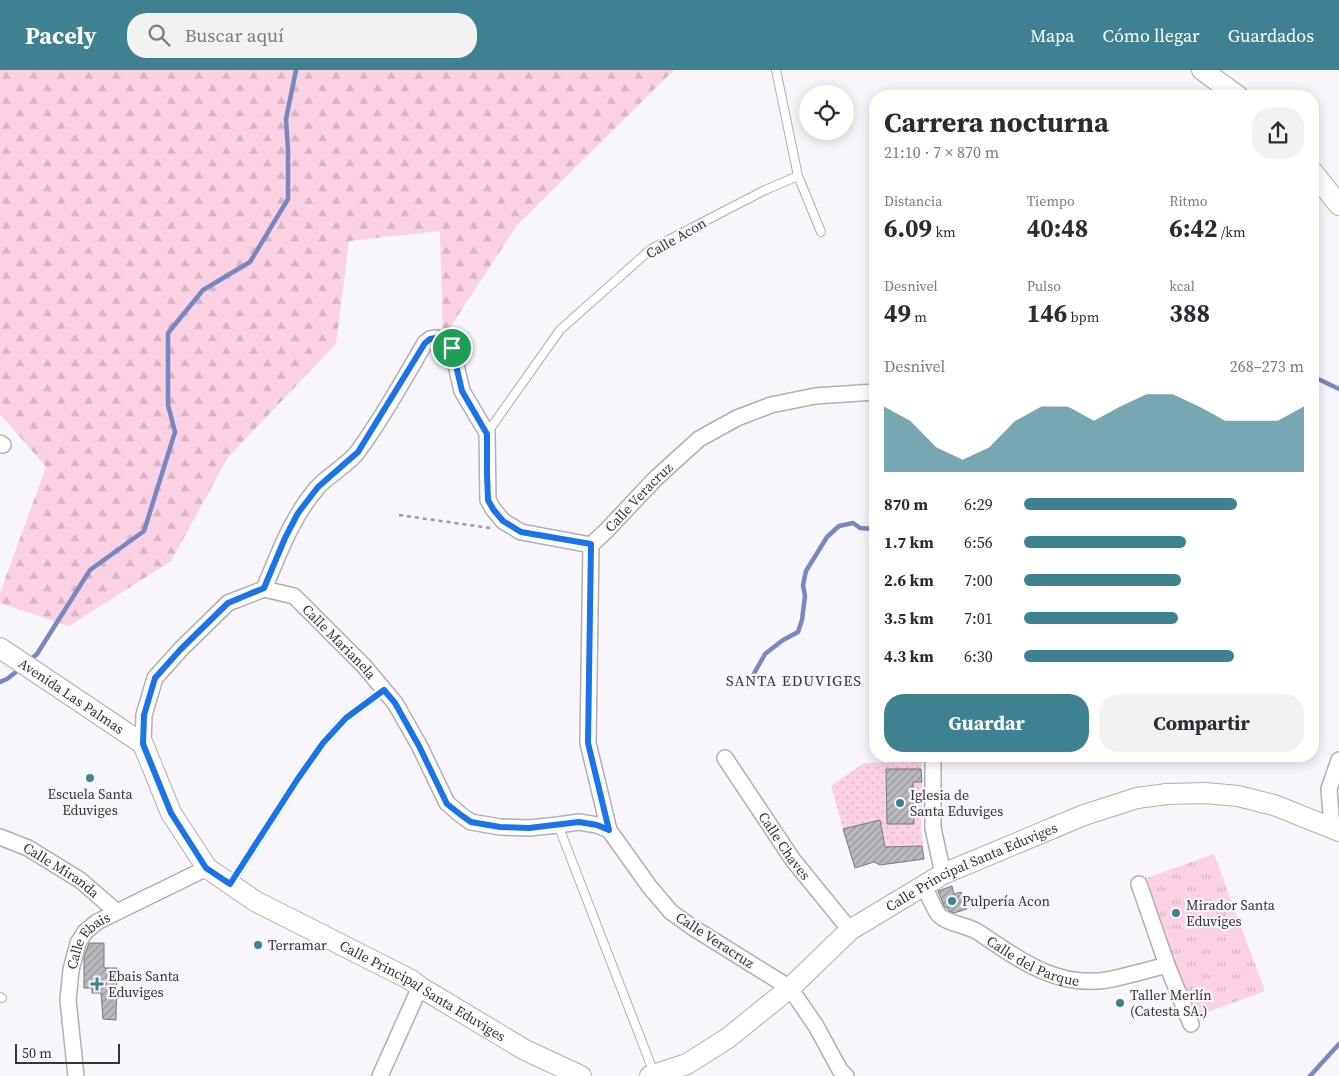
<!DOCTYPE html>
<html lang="es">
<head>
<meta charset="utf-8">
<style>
  :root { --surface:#fff; --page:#f2f2f3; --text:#2b2b33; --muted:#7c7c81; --accent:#3e8291 }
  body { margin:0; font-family:"Source Serif 4",serif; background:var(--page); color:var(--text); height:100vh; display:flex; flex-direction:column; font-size:19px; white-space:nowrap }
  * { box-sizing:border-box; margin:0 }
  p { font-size:16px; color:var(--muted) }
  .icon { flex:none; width:28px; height:28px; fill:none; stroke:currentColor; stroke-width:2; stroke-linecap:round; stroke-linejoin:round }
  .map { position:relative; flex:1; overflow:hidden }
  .drawer { position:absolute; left:869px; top:20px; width:450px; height:672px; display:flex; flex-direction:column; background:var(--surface); border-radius:20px; box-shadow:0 2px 12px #0003 }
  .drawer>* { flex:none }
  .fabs { position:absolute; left:799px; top:15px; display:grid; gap:10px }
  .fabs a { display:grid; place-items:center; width:55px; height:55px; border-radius:50%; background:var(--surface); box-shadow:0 2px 12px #0003; font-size:25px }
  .scale { position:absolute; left:15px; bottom:12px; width:105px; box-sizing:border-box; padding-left:5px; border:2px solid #353436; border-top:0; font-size:14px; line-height:18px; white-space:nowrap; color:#353436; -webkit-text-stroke:4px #f8f6fa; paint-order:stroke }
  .pin { position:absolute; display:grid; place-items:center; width:42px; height:42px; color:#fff; margin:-21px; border:2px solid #fff; border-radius:50%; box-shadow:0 1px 5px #0007 }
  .round { display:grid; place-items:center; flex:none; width:52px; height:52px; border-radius:20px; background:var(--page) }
  .summary { display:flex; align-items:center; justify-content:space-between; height:85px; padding:0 15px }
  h1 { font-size:28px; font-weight:700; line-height:38px }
  .figures { display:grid; grid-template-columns:repeat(3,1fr); gap:8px; height:85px; padding:5px 15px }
  .figures div { display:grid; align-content:center }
  .figures b { font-size:25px; font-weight:700 }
  .figures small { font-size:14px; font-weight:400 }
  .figures p { font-size:14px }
  .chart { height:140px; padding:10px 15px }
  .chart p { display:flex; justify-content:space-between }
  .chart svg { width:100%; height:90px; margin-top:5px; fill:var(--accent); opacity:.7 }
  .primary-button { display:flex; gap:10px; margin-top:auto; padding:10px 15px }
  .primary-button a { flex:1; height:58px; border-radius:20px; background:var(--accent); color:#fff; font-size:20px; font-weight:700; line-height:58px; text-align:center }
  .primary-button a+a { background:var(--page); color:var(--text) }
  ul { padding:0 15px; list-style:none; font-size:16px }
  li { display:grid; grid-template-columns:80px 60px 1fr; align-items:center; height:38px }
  li i { height:12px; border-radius:6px; background:var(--accent) }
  header { display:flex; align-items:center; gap:30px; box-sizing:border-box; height:70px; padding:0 25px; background:var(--accent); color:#fff }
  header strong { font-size:24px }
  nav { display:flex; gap:28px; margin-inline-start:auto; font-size:18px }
  .search { width:350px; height:45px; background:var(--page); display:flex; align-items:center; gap:12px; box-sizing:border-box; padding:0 18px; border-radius:20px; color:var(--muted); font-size:19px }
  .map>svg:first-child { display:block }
  .grass { fill:url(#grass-tufts) }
  .forest { fill:url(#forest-firs) }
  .garden { fill:url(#garden-dots) }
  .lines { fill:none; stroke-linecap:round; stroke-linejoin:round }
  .stream { stroke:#7887c0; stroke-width:4.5 }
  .building { fill:url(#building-hatch); stroke:#79797d }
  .lane-casing { stroke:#b2afb4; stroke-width:10 }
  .street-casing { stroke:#b2afb4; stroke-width:18 }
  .secondary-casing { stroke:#b2afb4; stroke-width:22 }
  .path { stroke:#9c9a9e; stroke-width:2.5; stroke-dasharray:4 4; stroke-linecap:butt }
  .lane { stroke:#fff; stroke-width:8 }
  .street { stroke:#fff; stroke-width:15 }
  .secondary { stroke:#fff; stroke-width:20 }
  .route-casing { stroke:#fff; stroke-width:10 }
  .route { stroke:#1a73e8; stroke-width:6 }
  .poi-dot { fill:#3e8291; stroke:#f8f6fa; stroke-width:2 }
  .labels { text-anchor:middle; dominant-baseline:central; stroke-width:4.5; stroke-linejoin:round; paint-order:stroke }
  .street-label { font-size:14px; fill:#353436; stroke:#f8f6fa }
  .poi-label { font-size:14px; fill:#353436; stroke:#f8f6fa; text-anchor:start }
  .neighbourhood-label { font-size:15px; letter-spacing:1px; fill:#353436; stroke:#f8f6fa }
</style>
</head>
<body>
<header>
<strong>Pacely</strong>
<div class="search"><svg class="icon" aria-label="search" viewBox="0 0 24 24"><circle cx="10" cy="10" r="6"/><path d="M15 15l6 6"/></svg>Buscar aquí</div>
<nav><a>Mapa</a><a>Cómo llegar</a><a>Guardados</a></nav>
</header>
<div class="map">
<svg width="1339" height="1006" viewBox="0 0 1339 1006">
  <defs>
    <pattern id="grass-tufts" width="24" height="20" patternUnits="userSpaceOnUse" patternTransform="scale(1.25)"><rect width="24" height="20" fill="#fbd1e4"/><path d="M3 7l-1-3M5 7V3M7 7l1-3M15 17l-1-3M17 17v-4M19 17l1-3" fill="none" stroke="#d8b4c4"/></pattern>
    <pattern id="forest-firs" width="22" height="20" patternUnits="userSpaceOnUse" patternTransform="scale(1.25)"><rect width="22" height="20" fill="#fbd1e4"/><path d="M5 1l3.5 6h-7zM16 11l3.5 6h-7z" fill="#d8b4c4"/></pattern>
    <pattern id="garden-dots" width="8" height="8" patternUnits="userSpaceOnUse" patternTransform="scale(1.25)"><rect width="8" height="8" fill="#fbd1e4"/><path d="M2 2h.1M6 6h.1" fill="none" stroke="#d8b4c4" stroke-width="1.8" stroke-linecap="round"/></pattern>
    <pattern id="building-hatch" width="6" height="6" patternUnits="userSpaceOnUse" patternTransform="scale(1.25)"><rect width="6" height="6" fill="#bababe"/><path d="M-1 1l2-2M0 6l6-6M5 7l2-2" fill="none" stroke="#98989b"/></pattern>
  </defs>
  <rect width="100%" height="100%" fill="#f8f6fa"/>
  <polygon class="grass" points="1214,784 1265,921 1194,947 1144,809"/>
  <polygon class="forest" points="0,0 674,0 517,155 443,268 440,161 349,171 336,274 228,387 171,491 69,556 0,533 0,523 46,397 0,344"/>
  <polygon class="garden" points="922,692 921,699 886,700 887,753 913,753 913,712 922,712 921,758 923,776 885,777 843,759 831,716 864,693"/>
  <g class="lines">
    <g class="stream">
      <polyline points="1312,306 1339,319"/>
      <polyline points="29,591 37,584 90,500 144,461 175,362 168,335 168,263 203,220 250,192 288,129 288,80 286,49 296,0"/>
      <polyline points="0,612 7,609 21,598"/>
      <polyline points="747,616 765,584 783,570 798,562 802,550 805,526 803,515 806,501 827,467 839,456 853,453 860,458 874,459 875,457"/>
      <polyline points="1310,1006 1339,974"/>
    </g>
  </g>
  <g class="building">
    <polygon points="886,699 921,699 922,712 913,712 914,754 887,754"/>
    <polygon points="880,750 885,777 922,776 924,789 880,795 874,792 855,798 843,759"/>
    <polygon points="952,816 954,824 961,822 967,839 954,843 949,841 948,838 945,838 938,821"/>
    <polygon points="89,873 104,873 104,898 117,898 116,950 103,949 101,923 92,923 92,918 84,918 84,887"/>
  </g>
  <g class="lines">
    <g class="lane-casing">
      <g id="lane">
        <polyline points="798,106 821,162"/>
        <polyline points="487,363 560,260 651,179 765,120 798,106 776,0"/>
        <polyline points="558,755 654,1003"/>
        <polyline points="231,813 297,710 323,673 346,648 384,620"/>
        <polyline points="0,927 2,928"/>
      </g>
    </g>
    <g class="street-casing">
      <g id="street">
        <polyline points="0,373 3,375"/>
        <path d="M264 519C279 483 292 447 317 418 329 404 349 395 359 380 384 346 404 309 425 273L430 269 436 268 445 270 452 278 462 321 487 363 488 430 493 439 503 451 521 462 591 475"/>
        <path id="s1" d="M143 674 144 645 155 608 181 579 228 533 264 519 294 526 364 596 395 633 419 675 447 733 461 745 471 752 500 757 529 758 558 755 579 752 597 755 609 760"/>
        <polyline points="933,686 933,758 943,804"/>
        <path id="s2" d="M725 688 793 790 850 860"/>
        <polyline points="1332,758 1329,719 1339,690"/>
        <path id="s3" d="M0 767 28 778 80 810 117 842"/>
        <path id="s4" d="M923 815C927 821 935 841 939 845 948 854 967 855 978 862 1018 889 1056 918 1107 910 1127 906 1148 900 1167 895L1139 814"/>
        <polyline points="1167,895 1191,954"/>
        <path id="s5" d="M76 1006 68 930 71 900 78 873 85 862 97 852 117 842 207 798"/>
        <polyline points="380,1006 420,917"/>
        <path id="s6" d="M846 1006 840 1000 816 956 790 918 692 857 671 842 649 816 609 760 588 673 591 475 606 461 655 409 699 369 737 348 771 335 815 326 875 322"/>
      </g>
    </g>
    <g class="secondary-casing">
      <g id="secondary">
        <polyline points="1202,0 1238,26"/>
        <polyline points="1312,101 1339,135"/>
        <path id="s7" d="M0 578 143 674 171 743 207 798 255 831 411 910 420 917 525 980 581 1006"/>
        <path id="s8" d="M650 1006 687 994 728 968 790 918 850 860 943 804 1084 745 1137 728 1167 724 1205 723 1238 726 1274 735 1339 761"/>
      </g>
    </g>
    <polyline class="path" points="399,445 490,458"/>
    <use href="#lane" class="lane"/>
    <use href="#street" class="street"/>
    <use href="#secondary" class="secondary"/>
  </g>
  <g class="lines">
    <g class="route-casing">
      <polygon id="route" points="436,268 445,270 452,278 462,321 487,364 487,404 488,430 493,439 503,451 521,462 591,474 588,673 609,760 597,755 579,752 529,758 500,757 471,752 461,745 447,734 419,676 395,633 384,620 346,648 323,673 297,710 230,814 206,798 171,743 143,674 144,645 155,608 181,579 228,533 264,518 285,468 298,443 318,417 358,382 425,273 430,269"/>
    </g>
    <use href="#route" class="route"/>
  </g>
  <g class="poi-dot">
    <circle cx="90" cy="708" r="5"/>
    <circle cx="900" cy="733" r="5"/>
    <circle cx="952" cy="831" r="5"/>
    <circle cx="1176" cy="843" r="5"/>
    <circle cx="258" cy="875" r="5"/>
    <path d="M94.5 906.5h5v5h5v5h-5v5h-5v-5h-5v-5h5z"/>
    <circle cx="1120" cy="933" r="5"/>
  </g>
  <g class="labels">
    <g class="street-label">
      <text transform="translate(676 168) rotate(-30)">Calle Acon</text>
      <text stroke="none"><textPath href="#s6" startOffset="704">Calle Veracruz</textPath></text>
      <text stroke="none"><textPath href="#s1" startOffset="306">Calle Marianela</textPath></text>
      <text stroke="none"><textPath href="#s7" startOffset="86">Avenida Las Palmas</textPath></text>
      <text stroke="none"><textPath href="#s2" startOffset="106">Calle Chaves</textPath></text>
      <text stroke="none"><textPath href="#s8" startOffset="388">Calle Principal Santa Eduviges</textPath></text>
      <text stroke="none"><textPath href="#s3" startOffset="70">Calle Miranda</textPath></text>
      <text transform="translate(715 870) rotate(33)">Calle Veracruz</text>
      <text stroke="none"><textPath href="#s5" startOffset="142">Calle Ebais</textPath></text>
      <text stroke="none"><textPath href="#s4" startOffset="140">Calle del Parque</textPath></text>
      <text stroke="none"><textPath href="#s7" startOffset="561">Calle Principal Santa Eduviges</textPath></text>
    </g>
    <g class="poi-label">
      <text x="90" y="724" text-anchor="middle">Escuela Santa<tspan x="90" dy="16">Eduviges</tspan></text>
      <text x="910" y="725">Iglesia de<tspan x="910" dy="16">Santa Eduviges</tspan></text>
      <text x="962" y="831">Pulpería Acon</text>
      <text x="1186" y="835">Mirador Santa<tspan x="1186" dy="16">Eduviges</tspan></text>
      <text x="268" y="875">Terramar</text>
      <text x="108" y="906">Ebais Santa<tspan x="108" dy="16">Eduviges</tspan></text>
      <text x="1130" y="925">Taller Merlín<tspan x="1130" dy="16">(Catesta SA.)</tspan></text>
    </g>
    <g class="neighbourhood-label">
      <text x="794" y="610">SANTA EDUVIGES</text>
    </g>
  </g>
</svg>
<div class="fabs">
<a><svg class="icon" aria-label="locate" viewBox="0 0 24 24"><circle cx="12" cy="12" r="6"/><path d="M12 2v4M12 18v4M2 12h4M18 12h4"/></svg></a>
</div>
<div class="scale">50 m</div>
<div class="pin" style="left:452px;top:278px;background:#1e9e55"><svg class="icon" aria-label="arrive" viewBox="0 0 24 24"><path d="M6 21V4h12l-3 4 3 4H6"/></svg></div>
<section class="drawer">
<div class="summary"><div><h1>Carrera nocturna</h1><p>21:10 · 7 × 870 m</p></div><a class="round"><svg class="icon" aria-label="share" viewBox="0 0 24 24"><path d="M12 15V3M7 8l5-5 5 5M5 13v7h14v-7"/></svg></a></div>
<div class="figures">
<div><p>Distancia</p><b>6.09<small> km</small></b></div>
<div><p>Tiempo</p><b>40:48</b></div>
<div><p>Ritmo</p><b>6:42<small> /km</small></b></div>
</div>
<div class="figures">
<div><p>Desnivel</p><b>49<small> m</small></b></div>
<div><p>Pulso</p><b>146<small> bpm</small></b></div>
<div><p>kcal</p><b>388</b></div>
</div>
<div class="chart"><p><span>Desnivel</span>268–273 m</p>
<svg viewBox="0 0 160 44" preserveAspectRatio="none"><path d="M0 44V12L10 19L20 32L30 38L40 32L50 19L60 12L70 12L80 19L90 12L100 6L110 6L120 12L130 19L140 19L150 19L160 12V44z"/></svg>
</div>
<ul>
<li><b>870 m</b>6:29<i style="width:76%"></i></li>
<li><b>1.7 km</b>6:56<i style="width:58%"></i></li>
<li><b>2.6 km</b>7:00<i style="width:56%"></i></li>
<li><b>3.5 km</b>7:01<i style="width:55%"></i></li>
<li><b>4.3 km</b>6:30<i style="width:75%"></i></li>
</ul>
<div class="primary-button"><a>Guardar</a><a>Compartir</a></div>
</section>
</div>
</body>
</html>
